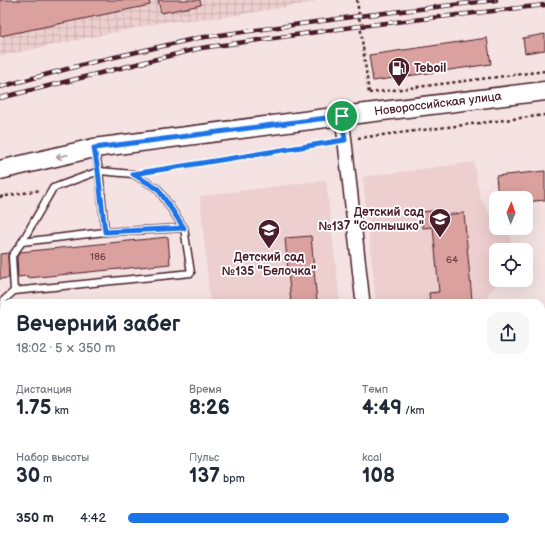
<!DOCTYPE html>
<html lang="ru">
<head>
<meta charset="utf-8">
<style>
  :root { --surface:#fff; --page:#f6f6f7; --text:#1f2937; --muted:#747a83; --accent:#1a73e8 }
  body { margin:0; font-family:"Balsamiq Sans",sans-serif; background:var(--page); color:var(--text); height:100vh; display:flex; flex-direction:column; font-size:15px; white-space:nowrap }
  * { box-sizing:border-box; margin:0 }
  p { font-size:13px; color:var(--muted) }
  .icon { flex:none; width:22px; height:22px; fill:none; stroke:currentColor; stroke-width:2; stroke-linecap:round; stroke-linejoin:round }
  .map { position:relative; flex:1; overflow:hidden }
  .panel { position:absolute; left:0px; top:299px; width:545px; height:242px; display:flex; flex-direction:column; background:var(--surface); border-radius:12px 12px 0 0; box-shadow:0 4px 16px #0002 }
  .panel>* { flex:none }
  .needle { width:26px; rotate:2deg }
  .controls { position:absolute; left:489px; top:191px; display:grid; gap:8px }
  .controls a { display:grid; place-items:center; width:44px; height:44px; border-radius:8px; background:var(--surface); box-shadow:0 4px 16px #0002; font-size:20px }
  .pin { position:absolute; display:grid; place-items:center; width:34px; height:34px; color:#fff; margin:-17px; border:2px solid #fff; border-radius:50%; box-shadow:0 1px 4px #0007 }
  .round { display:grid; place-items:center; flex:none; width:42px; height:42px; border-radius:12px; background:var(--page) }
  .overview { display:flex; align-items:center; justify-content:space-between; height:68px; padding:0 16px }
  h1 { font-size:22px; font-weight:700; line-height:30px }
  .metrics { display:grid; grid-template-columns:repeat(3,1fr); gap:6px; height:68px; padding:4px 16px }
  .metrics div { display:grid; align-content:center }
  .metrics b { font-size:20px; font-weight:700 }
  .metrics small { font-size:11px; font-weight:400 }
  .metrics p { font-size:11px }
  ul { padding:0 16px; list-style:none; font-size:13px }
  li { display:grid; grid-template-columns:64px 48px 1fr; align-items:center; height:30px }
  li i { height:10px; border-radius:5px; background:var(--accent) }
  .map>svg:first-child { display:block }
  .built { fill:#eccfce }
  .industrial { fill:url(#industrial-grid) }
  .building { fill:#dba19e; stroke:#4a1f2b }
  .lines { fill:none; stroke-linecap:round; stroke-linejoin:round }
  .lane-casing { stroke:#4a1f2b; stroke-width:9 }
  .street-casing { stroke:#4a1f2b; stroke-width:16 }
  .secondary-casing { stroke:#4a1f2b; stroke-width:21 }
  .path { stroke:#4a1f2b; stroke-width:2.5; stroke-dasharray:3 3; stroke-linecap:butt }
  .lane { stroke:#fff; stroke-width:6 }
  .street { stroke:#fff; stroke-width:13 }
  .secondary { stroke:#fff; stroke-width:18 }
  .rail-casing { stroke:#4a1f2b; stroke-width:4.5 }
  .rail { stroke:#fff; stroke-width:3; stroke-dasharray:9; stroke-linecap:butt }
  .oneway { stroke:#ae9aa0 }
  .route-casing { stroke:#fff; stroke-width:8 }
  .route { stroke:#1a73e8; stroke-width:5 }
  .labels { text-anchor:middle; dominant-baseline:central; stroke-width:3.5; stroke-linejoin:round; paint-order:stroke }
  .number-label { font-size:10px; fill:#6e4048 }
  .poi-label { font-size:12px; font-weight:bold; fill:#4a1f2b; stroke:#fff; text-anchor:start }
  .street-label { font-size:12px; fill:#4a1f2b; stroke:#fff }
</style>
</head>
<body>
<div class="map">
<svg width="545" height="541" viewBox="0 0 545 541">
  <defs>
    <pattern id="industrial-grid" width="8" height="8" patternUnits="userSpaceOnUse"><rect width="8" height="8" fill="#eccfce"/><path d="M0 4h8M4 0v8" fill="none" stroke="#ccb1b1"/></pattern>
  </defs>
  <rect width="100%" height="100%" fill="#f4e3e2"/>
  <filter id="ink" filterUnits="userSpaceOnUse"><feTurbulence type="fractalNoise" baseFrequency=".025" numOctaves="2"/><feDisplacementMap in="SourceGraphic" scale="8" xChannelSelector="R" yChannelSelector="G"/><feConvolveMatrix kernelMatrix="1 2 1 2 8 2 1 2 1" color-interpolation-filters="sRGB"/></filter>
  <g filter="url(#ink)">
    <g class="built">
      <polygon points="474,162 480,198 496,225 496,228 509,228 512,250 496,250 496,280 502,280 488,294 489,303 376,303 363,177"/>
      <polygon points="326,180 340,303 210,303 200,196"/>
    </g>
    <polygon class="industrial" points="0,0 314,0 315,2 225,17 164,22 0,56"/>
    <g class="building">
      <polygon points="0,0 149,0 150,5 0,36"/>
      <polygon points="158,0 200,0 201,5 161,13"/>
      <polygon points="545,34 545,50 525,53 523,38"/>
      <polygon points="487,38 491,64 373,81 369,55"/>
      <polygon points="545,171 545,200 526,202 526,198 498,198 496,176"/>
      <polygon points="441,210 442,215 464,213 472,300 453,301 454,303 430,303 429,293 439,292 433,227 423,228 421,212"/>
      <polygon points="311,236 317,303 291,303 285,238"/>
      <polygon points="168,237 170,264 28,278 28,276 18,277 17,257 20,252"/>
      <polygon points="9,253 8,256 9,278 0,279 0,254"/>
    </g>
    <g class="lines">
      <g class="lane-casing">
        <g id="lane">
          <polyline points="105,232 184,228"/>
          <polyline points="14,291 191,273 184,228 158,189 133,174 99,171 105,232 22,242"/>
          <polyline points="0,327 4,300 14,291 12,256 22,242 53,188 99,171 95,150"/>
          <polyline points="0,342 4,342"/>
        </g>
      </g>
      <g class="street-casing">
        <g id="street">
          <polyline points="342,116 363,303"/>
          <polyline points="541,360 545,360"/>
          <polyline points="387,537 388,541"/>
        </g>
      </g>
      <g class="secondary-casing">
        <polyline id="secondary" points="0,170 94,148 342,116 545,91"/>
      </g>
      <g class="path">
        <polyline points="357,0 369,94"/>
        <polyline points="369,93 545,71"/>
        <polyline points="358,138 545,115"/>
        <polyline points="148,172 333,142"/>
        <polyline points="0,197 41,190"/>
      </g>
      <use href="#lane" class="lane"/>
      <use href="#street" class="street"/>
      <use href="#secondary" class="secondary"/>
      <g class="rail-casing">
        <g id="rail">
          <polyline points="0,87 93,62 198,38 359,16 496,0"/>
          <polyline points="0,98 201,48 360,26 545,5"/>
        </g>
      </g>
      <use href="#rail" class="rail"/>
    </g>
    <defs><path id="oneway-shaft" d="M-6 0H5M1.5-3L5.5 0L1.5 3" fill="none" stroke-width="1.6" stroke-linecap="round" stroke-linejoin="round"/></defs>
    <use class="oneway" href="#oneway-shaft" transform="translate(62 156) rotate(167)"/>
  </g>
  <g class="lines" filter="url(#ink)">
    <g class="route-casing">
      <polygon id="route" points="342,116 345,140 133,174 158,189 184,228 105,232 98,171 94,148"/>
    </g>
    <use href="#route" class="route"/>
  </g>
  <defs>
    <g id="fuel-pin" transform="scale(1.15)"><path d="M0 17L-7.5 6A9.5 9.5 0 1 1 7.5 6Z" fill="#4a1f2b" stroke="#fff"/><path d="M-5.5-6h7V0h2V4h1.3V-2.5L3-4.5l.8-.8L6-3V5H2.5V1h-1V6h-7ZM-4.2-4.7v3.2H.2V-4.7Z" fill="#fff"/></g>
    <g id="school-pin" transform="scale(1.15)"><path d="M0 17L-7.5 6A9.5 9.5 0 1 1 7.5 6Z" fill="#4a1f2b" stroke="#fff"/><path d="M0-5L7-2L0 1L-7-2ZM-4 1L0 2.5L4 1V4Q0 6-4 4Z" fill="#fff"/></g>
  </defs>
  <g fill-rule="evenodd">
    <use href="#fuel-pin" x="399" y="68"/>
    <use href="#school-pin" x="440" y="219"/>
    <use href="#school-pin" x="269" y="230"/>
  </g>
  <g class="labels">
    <g class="number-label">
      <text x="98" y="257">186</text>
      <text x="452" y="260">64</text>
    </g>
    <g class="poi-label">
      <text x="414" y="68">Teboil</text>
      <text x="424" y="212" text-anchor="end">Детский сад<tspan x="424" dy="14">№137 "Солнышко"</tspan></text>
      <text x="269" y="257" text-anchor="middle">Детский сад<tspan x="269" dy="14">№135 "Белочка"</tspan></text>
    </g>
    <g class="street-label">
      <text transform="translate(438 104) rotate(-7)">Новороссийская улица</text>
    </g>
  </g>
</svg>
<div class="controls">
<a><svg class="needle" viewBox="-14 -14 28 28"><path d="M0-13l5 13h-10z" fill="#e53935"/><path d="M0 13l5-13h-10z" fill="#747a83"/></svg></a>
<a><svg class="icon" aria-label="locate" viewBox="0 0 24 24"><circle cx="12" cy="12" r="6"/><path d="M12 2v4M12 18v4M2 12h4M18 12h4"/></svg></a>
</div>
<div class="pin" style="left:342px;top:116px;background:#1e9e55"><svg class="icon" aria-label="arrive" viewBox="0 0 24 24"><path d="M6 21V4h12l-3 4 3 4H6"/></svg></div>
<section class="panel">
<div class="overview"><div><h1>Вечерний забег</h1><p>18:02 · 5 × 350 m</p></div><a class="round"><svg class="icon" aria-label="share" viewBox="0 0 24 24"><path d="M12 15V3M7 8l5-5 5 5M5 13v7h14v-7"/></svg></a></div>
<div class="metrics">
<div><p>Дистанция</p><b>1.75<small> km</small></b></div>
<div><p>Время</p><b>8:26</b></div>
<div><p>Темп</p><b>4:49<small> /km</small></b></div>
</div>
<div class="metrics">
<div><p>Набор высоты</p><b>30<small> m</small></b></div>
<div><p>Пульс</p><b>137<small> bpm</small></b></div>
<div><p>kcal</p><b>108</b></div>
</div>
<ul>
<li><b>350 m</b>4:42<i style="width:95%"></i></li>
</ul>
</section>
</div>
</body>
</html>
